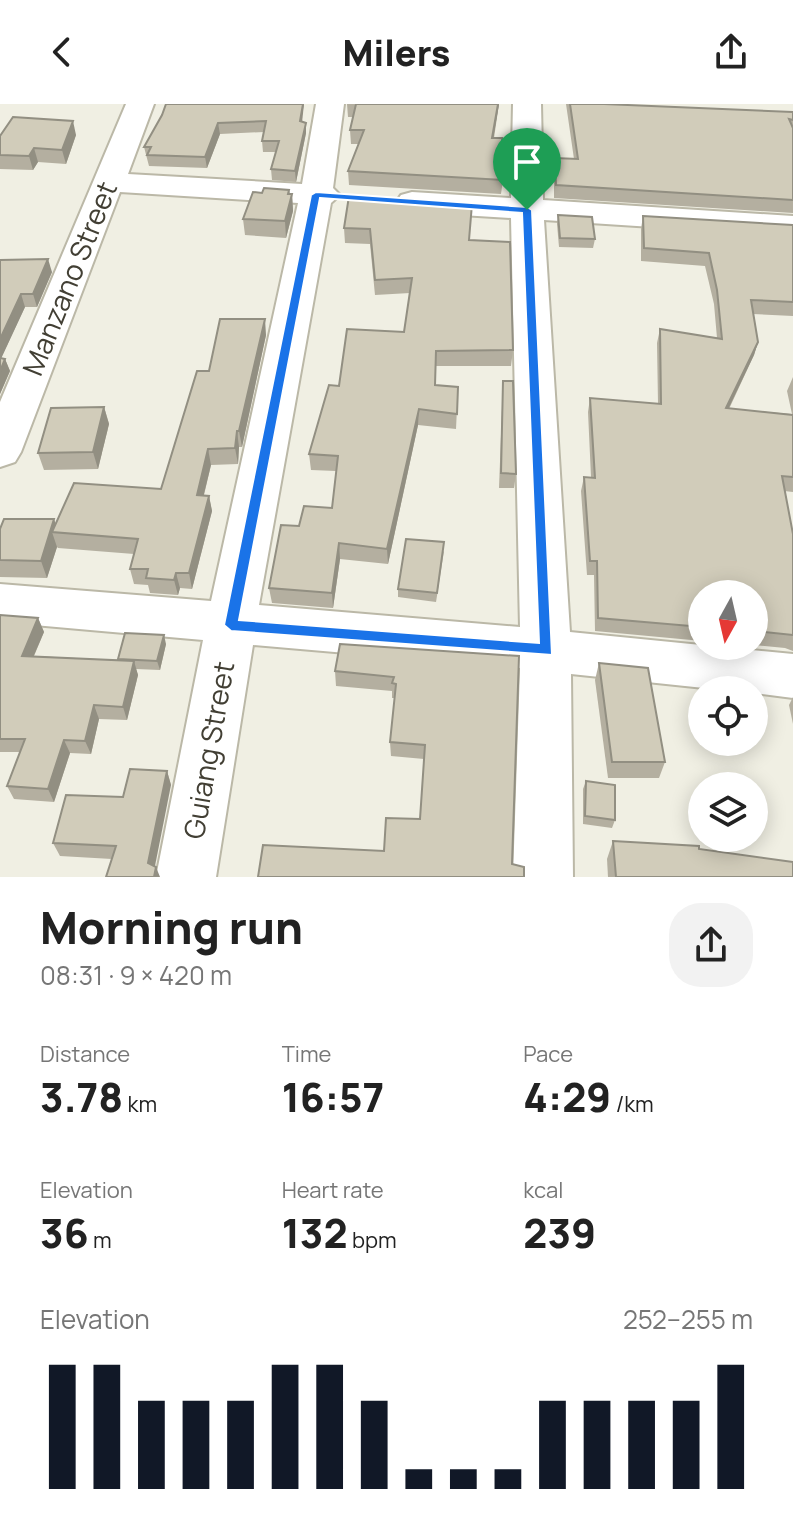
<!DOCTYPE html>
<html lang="en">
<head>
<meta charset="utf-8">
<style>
  :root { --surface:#fff; --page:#f2f2f2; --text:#222; --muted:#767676; --accent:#111827 }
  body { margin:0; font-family:Manrope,sans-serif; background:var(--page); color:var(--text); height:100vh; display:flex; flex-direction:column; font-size:30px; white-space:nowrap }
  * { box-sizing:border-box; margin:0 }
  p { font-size:26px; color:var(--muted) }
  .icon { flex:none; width:44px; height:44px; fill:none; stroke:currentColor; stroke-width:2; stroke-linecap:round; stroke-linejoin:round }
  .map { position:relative; height:773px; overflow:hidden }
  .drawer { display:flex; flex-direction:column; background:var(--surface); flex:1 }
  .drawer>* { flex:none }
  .needle { width:52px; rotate:188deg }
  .controls { position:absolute; left:688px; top:476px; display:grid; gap:16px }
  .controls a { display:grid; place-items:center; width:80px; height:80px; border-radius:50%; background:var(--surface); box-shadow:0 4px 20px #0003; font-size:40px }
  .pin { position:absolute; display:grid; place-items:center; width:68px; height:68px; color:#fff; margin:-82px -34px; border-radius:50% 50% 50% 0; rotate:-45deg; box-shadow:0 0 8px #0007 }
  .pin .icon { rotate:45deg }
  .round { display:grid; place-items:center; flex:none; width:84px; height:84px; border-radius:32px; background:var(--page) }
  .headline { display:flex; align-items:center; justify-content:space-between; height:136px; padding:0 40px }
  h1 { font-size:44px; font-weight:800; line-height:60px }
  .figures { display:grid; grid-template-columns:repeat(3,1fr); gap:12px; height:136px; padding:8px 40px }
  .figures div { display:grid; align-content:center }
  .figures b { font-size:40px; font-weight:800 }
  .figures small { font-size:22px; font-weight:400 }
  .figures p { font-size:22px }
  .chart { height:224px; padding:16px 40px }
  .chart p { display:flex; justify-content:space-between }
  .chart svg { width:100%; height:144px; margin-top:8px; stroke:var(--accent); stroke-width:6 }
  header { display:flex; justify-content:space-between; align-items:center; height:104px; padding:0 40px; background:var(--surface); font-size:36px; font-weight:800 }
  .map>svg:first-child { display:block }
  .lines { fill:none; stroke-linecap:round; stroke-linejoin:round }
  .minor-casing { stroke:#bbb8a7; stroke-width:4 }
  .minor { fill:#fff; fill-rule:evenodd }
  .wall { fill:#b4afa0 }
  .shaded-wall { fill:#928f82 }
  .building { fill:#d1ccba; stroke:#928f82; stroke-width:2 }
  .route { fill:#1a73e8; stroke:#fff; stroke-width:2; fill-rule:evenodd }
  .labels { text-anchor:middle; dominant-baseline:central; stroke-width:6; stroke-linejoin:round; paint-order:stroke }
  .street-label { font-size:28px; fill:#423f34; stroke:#fff }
</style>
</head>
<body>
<header><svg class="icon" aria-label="back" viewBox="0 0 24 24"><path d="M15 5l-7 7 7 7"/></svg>Milers<svg class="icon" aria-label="share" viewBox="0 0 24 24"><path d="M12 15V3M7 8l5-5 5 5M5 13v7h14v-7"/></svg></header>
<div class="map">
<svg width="793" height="773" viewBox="0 0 793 773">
  <rect width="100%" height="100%" fill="#f0efe3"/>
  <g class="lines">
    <g class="minor-casing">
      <polygon id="minor" points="126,0 154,0 128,70 302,80 316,0 344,0 333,84 340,91 331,99 259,501 520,523 511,114 412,108 401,105 396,98 401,91 412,88 511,94 513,0 541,0 543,96 793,112 793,132 544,116 570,528 793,550 793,594 754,589 754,586 723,586 571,570 573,773 513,773 520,564 253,541 216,773 156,773 203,536 0,518 0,480 211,497 298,99 120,88 21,348 15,358 0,363 0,298"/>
    </g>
    <use href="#minor" class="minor"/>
  </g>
  <g class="wall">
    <polygon points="347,0 499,0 494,34 503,76 501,90 349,81 348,67 359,40 351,40 350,26 353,13 348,13"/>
    <polygon points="566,0 604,0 793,8 793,109 554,94 554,67 555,54 574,55"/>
    <polygon points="162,11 306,19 306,29 296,78 272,76 271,65 276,48 263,48 262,37 264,28 220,30 207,64 149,62 144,43"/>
    <polygon points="76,31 66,60 38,58 33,66 0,65 0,32"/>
    <polygon points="289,86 290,90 292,90 293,107 286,134 245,131 243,115 262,89"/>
    <polygon points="349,92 469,136 513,246 511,262 436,262 435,281 458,283 456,325 418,321 388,460 340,455 333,504 272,499 269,484 299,422 332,404 336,367 311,366 309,350 339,282 404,228 410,189 375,191 370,140 345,139 344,124"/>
    <polygon points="558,111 595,135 593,144 559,143 557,120"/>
    <polygon points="643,112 793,121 793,212 753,210 758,238 754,251 729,305 792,310 787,287 793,273 793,388 784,387 793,430 793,547 785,544 754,541 754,490 702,490 702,537 595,527 594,471 587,471 581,387 584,373 591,373 588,308 590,294 658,300 657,239 660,225 717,234 714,200 705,162 641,157 641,125"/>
    <polygon points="0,156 52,168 37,203 25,203 1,254 5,255 10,267 0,290"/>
    <polygon points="266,231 242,343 239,343 238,360 211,361 204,391 209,392 212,407 192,485 180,484 178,491 150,489 148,481 134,480 130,465 134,450 58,444 57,443 47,474 0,473 0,425 56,420 161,385 209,267"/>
    <polygon points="503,277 516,370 514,384 499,384"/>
    <polygon points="104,303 109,320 98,365 44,366 38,349"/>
    <polygon points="444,447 436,498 398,493 398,485"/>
    <polygon points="0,511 38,514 44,528 34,552 118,556 166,540 160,566 136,565 138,571 127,616 99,615 91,650 70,649 54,698 14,695 7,682 20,648 0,648"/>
    <polygon points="519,552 512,760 384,747 420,715 424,655 391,652 390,638 395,594 392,594 392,587 336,582 335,567"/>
    <polygon points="599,559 665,658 659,674 608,674 595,576"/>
    <polygon points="793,593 793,620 789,601"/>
    <polygon points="167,667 171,681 112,755 60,752 53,739 123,693"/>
    <polygon points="586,677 615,716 612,724 583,720 583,685"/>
    <polygon points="613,737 699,745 793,773 608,773 607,755"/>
  </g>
  <g class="shaded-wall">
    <polygon points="303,0 304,0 301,28 300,17"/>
    <polygon points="498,0 499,0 491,48 492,34"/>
    <polygon points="73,17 76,31 66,60 62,46"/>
    <polygon points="218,19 220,30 207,64 205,53"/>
    <polygon points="306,19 306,29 296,78 295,67"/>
    <polygon points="34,44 38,58 33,66 29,52"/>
    <polygon points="289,86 290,97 292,90 293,107 286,134 285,117"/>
    <polygon points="48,155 52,168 37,203 33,190"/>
    <polygon points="21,190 25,203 0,257 0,235"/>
    <polygon points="265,215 266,231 242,343 239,327"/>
    <polygon points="758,238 754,251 722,318 726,304"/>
    <polygon points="5,255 10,267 0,290 0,267"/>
    <polygon points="104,303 109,320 98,365 93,348"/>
    <polygon points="419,305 418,321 388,460 387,445"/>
    <polygon points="237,327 239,343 238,360 235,344"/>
    <polygon points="208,345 211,361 200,406 197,391"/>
    <polygon points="209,392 212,407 192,485 189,469"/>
    <polygon points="54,415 59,429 52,428 57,443 47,474 41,457"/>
    <polygon points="339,439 340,455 333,504 332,489"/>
    <polygon points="176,469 180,484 178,491 174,476"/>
    <polygon points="38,514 44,528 28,565 22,552"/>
    <polygon points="164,531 166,540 160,566 157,557"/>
    <polygon points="134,557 138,571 127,616 123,603"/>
    <polygon points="94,601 99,615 91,650 85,637"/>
    <polygon points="64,636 70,649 54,698 48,685"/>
    <polygon points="167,667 171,681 153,772 148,759"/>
    <polygon points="156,763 160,773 154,773"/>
  </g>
  <g class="building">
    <polygon points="166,0 303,0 300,17 306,19 295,67 271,65 279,37 262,37 266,17 218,19 205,53 147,51 151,43 144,43 162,11"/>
    <polygon points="356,0 498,0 492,34 502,34 503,76 348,67 364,26 350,26"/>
    <polygon points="570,0 604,0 793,8 793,16 789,15 793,24 793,96 556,81 555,54 578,55"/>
    <polygon points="13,13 73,17 62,46 34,44 29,52 0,51 0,32"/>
    <polygon points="264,84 289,86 288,90 292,90 285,117 243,115 253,88 262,89"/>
    <polygon points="349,92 472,100 469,136 510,138 513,246 436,247 435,281 458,283 457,310 419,305 387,445 339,439 332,489 269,484 281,421 299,422 304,402 332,404 338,352 309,350 329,281 339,282 347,225 404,228 412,174 375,176 370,125 344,124"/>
    <polygon points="558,111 592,113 595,135 560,134"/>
    <polygon points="643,112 793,121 793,198 751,196 758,238 726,304 793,311 793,373 782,372 793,430 793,531 754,527 754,490 702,490 702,523 598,514 597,457 590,457 584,373 595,374 590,294 661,300 660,225 722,235 717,186 709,149 644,144"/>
    <polygon points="48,155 33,190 21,190 0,235 0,156"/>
    <polygon points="220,215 265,215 239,327 237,327 235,344 208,345 197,391 209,392 189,469 176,469 174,476 146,474 148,465 130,465 138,435 52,428 74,379 161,385 197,267 209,267"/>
    <polygon points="0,254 5,255 0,267"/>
    <polygon points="503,277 513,277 516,370 501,369"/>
    <polygon points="104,303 93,348 38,349 51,304"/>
    <polygon points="4,415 54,415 41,457 0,456 0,425"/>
    <polygon points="406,435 444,438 437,489 398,485"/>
    <polygon points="0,511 38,514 22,552 134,557 123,603 94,601 85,637 64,636 48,685 7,682 25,635 0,635"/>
    <polygon points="125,529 164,531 157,557 118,555"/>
    <polygon points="340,540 519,552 512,760 524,763 524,773 258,773 263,741 384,747 386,714 420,715 425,641 390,638 396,580 392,579 394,573 335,567"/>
    <polygon points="599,559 648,564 665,658 612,658"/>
    <polygon points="130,665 167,667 148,759 156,763 154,773 106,773 116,742 53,739 66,691 123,693"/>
    <polygon points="586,677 615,681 615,716 585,712"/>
    <polygon points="613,737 699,742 699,745 793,758 793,773 616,773"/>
  </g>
  <path class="route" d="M316 88 527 103 532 106 552 551 231 527 224 521 311 91ZM320 94 522 109 539 539 239 516Z"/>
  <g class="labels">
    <g class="street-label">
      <text transform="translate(69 174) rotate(-68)">Manzano Street</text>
      <text transform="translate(208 646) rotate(-80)">Guiang Street</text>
    </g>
  </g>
</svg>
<div class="controls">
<a><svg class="needle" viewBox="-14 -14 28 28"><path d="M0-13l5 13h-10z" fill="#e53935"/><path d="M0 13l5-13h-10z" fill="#767676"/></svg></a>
<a><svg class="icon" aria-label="locate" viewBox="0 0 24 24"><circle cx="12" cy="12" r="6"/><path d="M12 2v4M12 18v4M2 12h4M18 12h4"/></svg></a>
<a><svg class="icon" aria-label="layers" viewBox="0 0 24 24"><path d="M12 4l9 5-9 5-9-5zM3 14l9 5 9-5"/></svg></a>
</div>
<div class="pin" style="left:527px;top:106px;background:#1e9e55"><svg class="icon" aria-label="arrive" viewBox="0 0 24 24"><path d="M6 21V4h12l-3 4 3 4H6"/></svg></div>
</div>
<section class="drawer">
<div class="headline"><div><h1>Morning run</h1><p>08:31 · 9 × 420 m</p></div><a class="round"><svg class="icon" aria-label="share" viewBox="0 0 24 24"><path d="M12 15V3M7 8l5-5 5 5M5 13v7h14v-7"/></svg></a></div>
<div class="figures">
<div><p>Distance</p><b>3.78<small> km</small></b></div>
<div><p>Time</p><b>16:57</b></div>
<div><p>Pace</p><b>4:29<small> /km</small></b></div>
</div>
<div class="figures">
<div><p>Elevation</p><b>36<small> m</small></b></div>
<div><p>Heart rate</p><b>132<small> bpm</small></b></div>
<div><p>kcal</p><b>239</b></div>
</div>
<div class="chart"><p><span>Elevation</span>252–255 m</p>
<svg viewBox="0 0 160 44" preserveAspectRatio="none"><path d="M5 44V6M15 44V6M25 44V17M35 44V17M45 44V17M55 44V6M65 44V6M75 44V17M85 44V38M95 44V38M105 44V38M115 44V17M125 44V17M135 44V17M145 44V17M155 44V6"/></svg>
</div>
</section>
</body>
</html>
